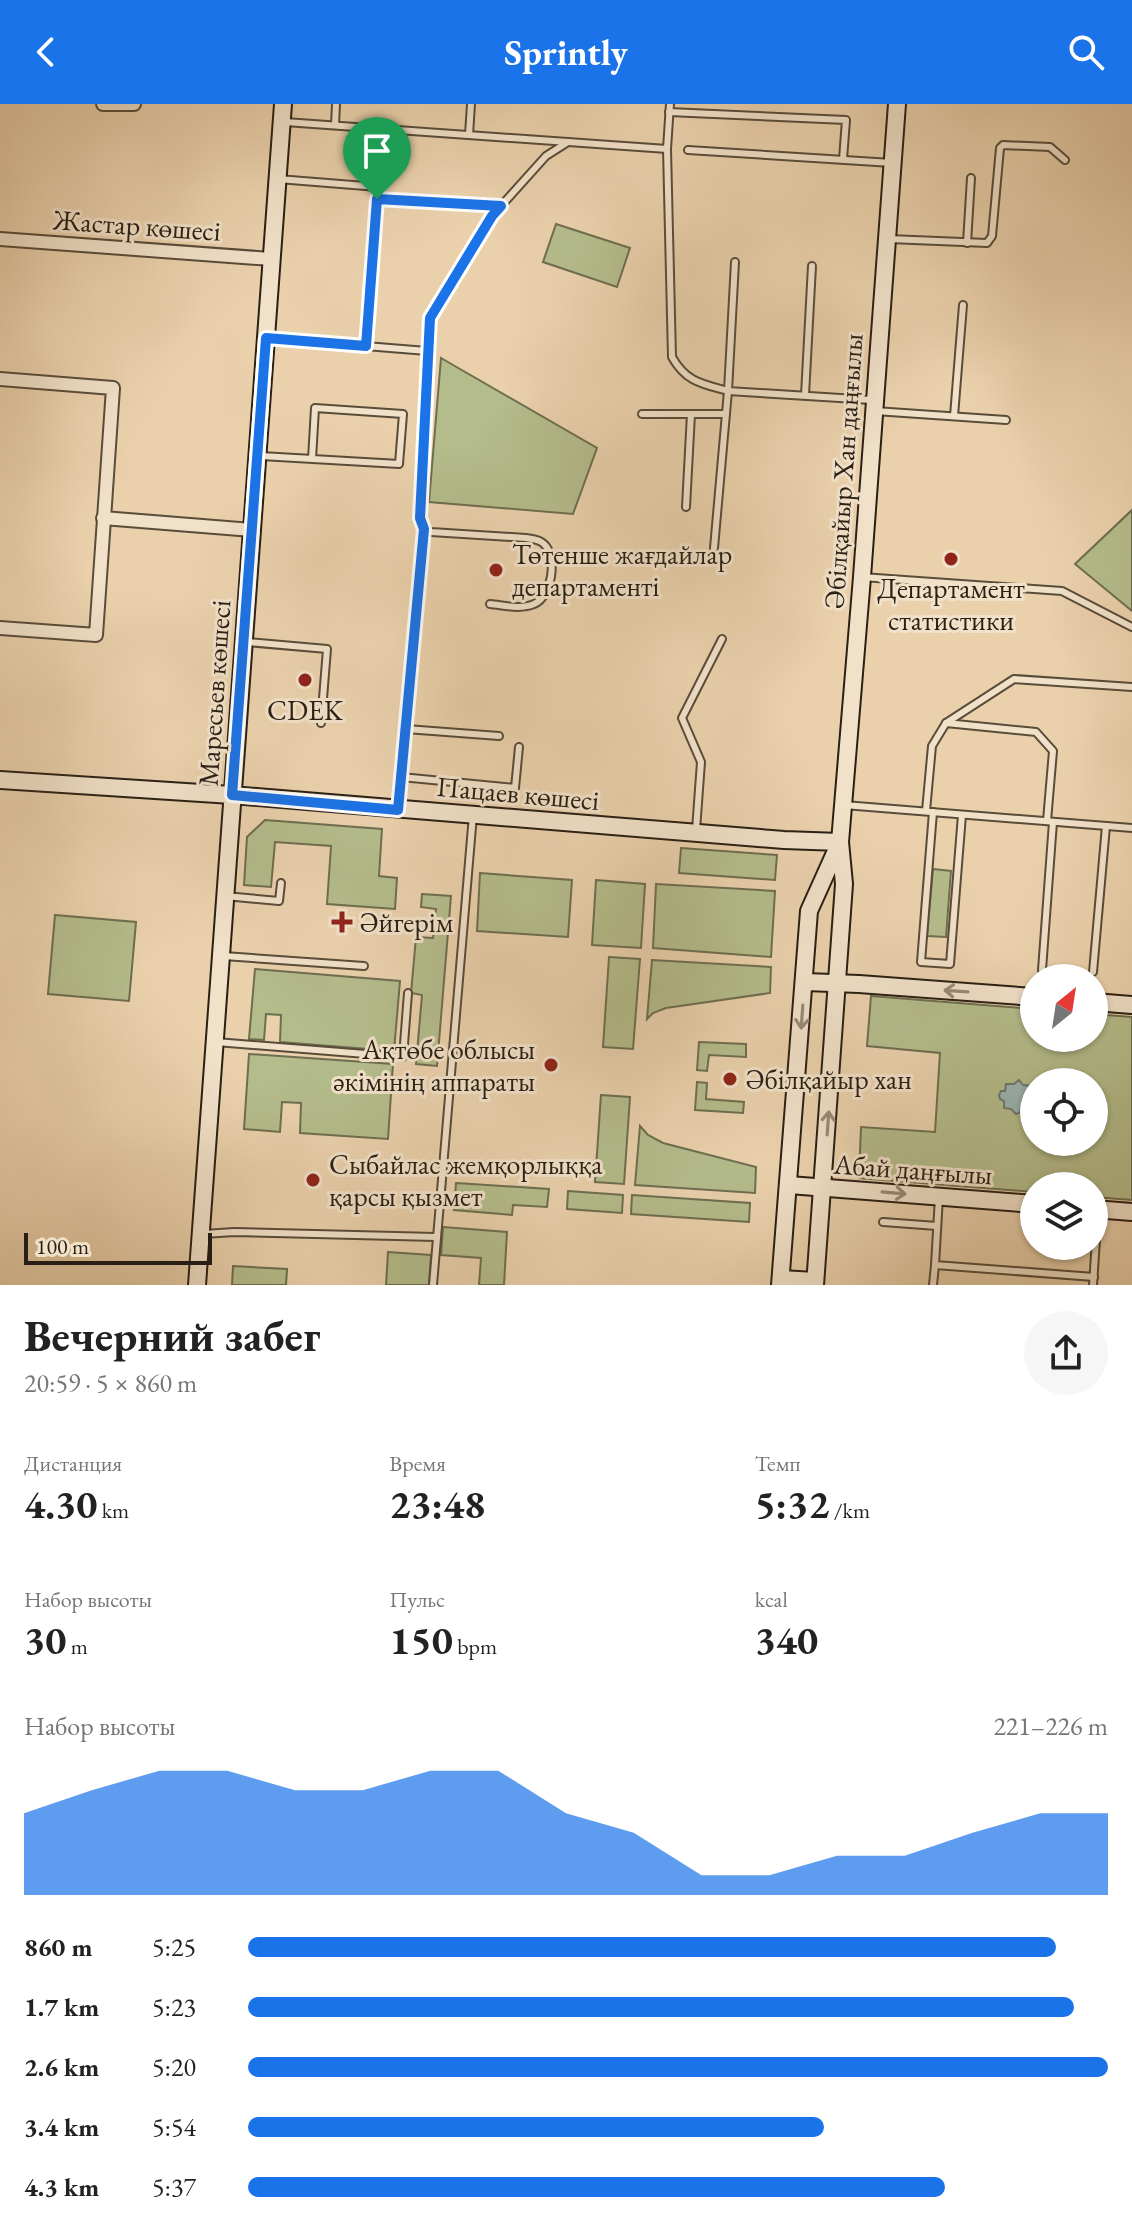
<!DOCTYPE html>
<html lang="ru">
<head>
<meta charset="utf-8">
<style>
  :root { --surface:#fff; --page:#f6f6f6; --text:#222; --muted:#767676; --accent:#1a73e8 }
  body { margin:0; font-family:"EB Garamond",serif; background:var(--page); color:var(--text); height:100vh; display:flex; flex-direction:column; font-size:30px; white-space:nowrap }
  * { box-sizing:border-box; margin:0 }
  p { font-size:26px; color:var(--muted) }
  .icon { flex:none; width:44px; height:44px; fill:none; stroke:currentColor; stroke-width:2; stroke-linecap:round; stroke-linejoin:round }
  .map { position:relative; height:1181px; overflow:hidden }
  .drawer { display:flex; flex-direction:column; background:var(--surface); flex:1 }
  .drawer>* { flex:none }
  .needle { width:52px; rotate:30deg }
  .controls { position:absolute; left:1020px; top:860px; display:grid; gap:16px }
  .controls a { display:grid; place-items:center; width:88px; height:88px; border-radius:50%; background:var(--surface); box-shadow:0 2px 6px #0004; font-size:40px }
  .scale { position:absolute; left:24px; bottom:20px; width:188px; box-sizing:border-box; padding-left:8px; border:4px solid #291f14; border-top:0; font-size:22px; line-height:28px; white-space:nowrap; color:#291f14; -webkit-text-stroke:6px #f1e1c9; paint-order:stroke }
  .pin { position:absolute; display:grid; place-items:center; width:68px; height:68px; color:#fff; margin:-82px -34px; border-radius:50% 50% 50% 0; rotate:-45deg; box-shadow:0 0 8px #0007 }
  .pin .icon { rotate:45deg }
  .round { display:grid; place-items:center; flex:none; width:84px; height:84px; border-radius:42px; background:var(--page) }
  .summary { display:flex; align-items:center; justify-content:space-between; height:136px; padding:0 24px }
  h1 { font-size:44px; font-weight:700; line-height:60px }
  .metrics { display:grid; grid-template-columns:repeat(3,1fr); gap:12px; height:136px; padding:8px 24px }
  .metrics div { display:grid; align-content:center }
  .metrics b { font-size:40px; font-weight:700 }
  .metrics small { font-size:22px; font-weight:400 }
  .metrics p { font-size:22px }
  .chart { height:224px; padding:16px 24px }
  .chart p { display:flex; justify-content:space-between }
  .chart svg { width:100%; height:144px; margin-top:8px; fill:var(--accent); opacity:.7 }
  ul { padding:0 24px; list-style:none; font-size:26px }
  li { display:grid; grid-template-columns:128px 96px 1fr; align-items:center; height:60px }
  li i { height:20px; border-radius:10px; background:var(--accent) }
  header { display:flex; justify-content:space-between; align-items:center; height:104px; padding:0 24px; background:var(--accent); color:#fff; font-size:36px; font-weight:700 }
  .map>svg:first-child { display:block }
  .green { fill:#b4bc8b; stroke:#6e6e50; stroke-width:2; fill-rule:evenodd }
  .water { fill:#9bb5b3; stroke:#6d7973; stroke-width:2 }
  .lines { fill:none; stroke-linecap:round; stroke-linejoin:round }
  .lane-casing { stroke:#594c3a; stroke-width:10 }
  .street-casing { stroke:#594c3a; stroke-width:16 }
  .secondary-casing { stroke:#291f14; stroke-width:20 }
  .lane { stroke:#f1e1c9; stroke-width:6 }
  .street { stroke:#f1e1c9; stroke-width:12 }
  .secondary { stroke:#f1e1c9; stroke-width:16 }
  .oneway { stroke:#978a78 }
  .route-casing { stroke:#fff; stroke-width:16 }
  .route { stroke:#1a73e8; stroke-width:10 }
  .poi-dot { fill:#8f2418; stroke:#f1e1c9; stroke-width:3 }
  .labels { text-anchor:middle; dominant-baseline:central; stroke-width:6; stroke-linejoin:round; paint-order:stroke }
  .street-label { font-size:28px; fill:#291f14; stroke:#f1e1c9 }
  .poi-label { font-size:28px; fill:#291f14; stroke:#f1e1c9; text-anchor:start }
</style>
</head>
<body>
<header><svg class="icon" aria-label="back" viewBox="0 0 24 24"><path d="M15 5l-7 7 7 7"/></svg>Sprintly<svg class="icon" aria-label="search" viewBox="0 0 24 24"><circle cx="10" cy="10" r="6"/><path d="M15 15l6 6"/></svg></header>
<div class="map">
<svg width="1132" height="1181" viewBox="0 0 1132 1181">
  <rect width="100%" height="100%" fill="#ead1ac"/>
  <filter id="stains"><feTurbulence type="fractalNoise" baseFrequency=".0025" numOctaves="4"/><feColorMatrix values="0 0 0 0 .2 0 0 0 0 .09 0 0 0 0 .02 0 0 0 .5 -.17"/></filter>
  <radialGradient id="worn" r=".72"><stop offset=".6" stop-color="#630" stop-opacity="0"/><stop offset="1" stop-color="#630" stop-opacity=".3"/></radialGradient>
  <g class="green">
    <polygon points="556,120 630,144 617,183 543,158"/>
    <polygon points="441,254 597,344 573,410 429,398"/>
    <polygon points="1132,406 1132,507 1075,460"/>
    <polygon points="265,716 382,725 379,772 397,774 395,805 327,800 331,742 275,738 271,783 244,781 247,733"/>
    <polygon points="681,744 777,751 775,776 679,769"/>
    <polygon points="933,765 951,767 946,833 927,832"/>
    <polygon points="480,769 572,776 568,833 477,827"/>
    <polygon points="596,776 645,780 641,844 592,841"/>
    <polygon points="656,780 775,787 771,853 653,844"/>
    <polygon points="422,790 451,792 437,962 416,960 422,891 411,889 416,833 433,834 436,805 421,803"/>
    <polygon points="55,811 136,818 129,897 48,890"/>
    <polygon points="609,853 640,855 633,945 603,943"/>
    <polygon points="652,856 771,863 770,889 666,904 653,909 647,915"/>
    <polygon points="255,865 400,877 394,947 280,938 281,911 266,910 264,936 249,935"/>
    <path d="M871 892 1034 905V934H1094V910L1132 913V1096L1094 1093V1082H1034V1088L859 1074 861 1023 935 1028 940 949 867 942ZM1034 978H1094V1038H1034Z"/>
    <polygon points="699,938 746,940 746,953 709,951 707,967 697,966"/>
    <polygon points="249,950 393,960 388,1035 300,1029 301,999 282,998 280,1028 244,1025"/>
    <polygon points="697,978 707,979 706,995 744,998 743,1009 695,1006"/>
    <polygon points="601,991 630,993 624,1080 595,1078"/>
    <polygon points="640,1022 648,1031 663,1039 756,1063 755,1089 635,1081"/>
    <polygon points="456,1079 549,1085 547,1103 513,1101 512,1111 454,1106"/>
    <polygon points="568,1087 623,1091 622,1109 567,1105"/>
    <polygon points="632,1091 750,1099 749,1118 631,1110"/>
    <polygon points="443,1123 507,1128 504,1181 479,1181 481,1154 441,1151"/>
    <polygon points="388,1148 431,1151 429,1181 386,1181"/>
    <polygon points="233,1162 287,1165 286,1181 232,1181"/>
  </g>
  <polygon class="water" points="1019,976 1023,981 1032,982 1031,988 1034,990 1034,998 1030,999 1029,1006 1021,1006 1019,1009 1016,1010 1011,1005 1004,1004 1004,997 1000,995 999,991 1001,987 1005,987 1006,980 1014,980"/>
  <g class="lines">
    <g class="lane-casing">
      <g id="lane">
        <polyline points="669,8 846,16 843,55"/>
        <polyline points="285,18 667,45 670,0"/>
        <polyline points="335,21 336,0"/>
        <polyline points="469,31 471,0"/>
        <path d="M667 45 672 253C686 278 702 280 728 287L714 444"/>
        <polyline points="688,46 892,59"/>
        <polyline points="278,75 378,83 377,95 501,102"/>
        <polyline points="889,135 987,139 992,132 1000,44 1003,41 1050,43 1065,56"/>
        <polyline points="967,139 971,74"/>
        <polyline points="735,158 728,287 872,296"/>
        <polyline points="267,234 427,247 430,214 492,112 546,52 568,38"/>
        <polyline points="366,242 377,95"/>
        <path d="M427 247 420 414 424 425 431 428 526 434C532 435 539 435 544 440 558 453 552 493 534 500 520 506 503 501 490 500"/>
        <polyline points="805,291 812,162"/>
        <polyline points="875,307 1006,316"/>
        <polyline points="642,310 726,310"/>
        <polyline points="954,312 963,201"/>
        <polyline points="261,352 399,360 403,310 315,304 312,355"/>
        <polyline points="686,403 691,310"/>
        <polyline points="862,473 1062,487 1132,523"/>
        <polyline points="247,538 327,545 321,619"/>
        <polyline points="946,619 1014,575 1132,583"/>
        <polyline points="406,625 499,632"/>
        <polyline points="401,673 515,684 519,643"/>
        <polyline points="844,701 1132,724"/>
        <polyline points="398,704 424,425"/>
        <polyline points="926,707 932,642 946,619 1036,628 1053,647 1047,717"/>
        <polyline points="933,708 921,858 950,860 962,711"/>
        <polyline points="696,726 701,658 682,614 722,535"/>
        <polyline points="225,792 279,797 281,779"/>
        <polyline points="224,852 364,862"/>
        <polyline points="1042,866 1053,718"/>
        <polyline points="1093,868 1106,722"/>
        <polyline points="216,938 403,953 408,889"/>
        <polyline points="939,1093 935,1161 1094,1173"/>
        <polyline points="883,1118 937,1122"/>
        <polyline points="204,1130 234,1128 436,1133"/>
        <polyline points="433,1181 473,711"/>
        <polyline points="933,1181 935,1161"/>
        <polyline points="1093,1181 1098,1105"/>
      </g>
    </g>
    <g class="street-casing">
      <g id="street">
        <polyline points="103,0 134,0"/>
        <polyline points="0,135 271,155"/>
        <polyline points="0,275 113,284 96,531 0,524"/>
        <polyline points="103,414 252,426"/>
      </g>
    </g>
    <g class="secondary-casing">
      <g id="secondary">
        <polyline points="0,676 232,691 784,736 840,738"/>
        <polyline points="805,878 859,880 1034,893"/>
        <polyline points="1094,898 1132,901"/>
        <polyline points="789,1081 1034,1100"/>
        <polyline points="1094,1105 1132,1108"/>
        <polyline points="781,1175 815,1177"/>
        <polyline points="197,1181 283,0"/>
        <polyline points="780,1181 809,807 840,738"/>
        <polyline points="815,1181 844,780 840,738 862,473 897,0"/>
      </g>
    </g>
    <use href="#lane" class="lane"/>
    <use href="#street" class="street"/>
    <use href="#secondary" class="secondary"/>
  </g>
  <defs><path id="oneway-shaft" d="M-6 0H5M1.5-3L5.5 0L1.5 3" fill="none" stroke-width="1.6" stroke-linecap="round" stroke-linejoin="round" transform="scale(2)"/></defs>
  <g class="oneway">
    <use href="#oneway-shaft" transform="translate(956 887) rotate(-176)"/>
    <use href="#oneway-shaft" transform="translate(802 913) rotate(94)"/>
    <use href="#oneway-shaft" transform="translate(828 1019) rotate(-86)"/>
    <use href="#oneway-shaft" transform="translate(894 1089) rotate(5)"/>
  </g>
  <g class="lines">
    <g class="route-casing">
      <polygon id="route" points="377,95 501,102 492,112 430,214 420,414 424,425 398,706 232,691 266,234 366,242"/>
    </g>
    <use href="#route" class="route"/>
  </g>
  <g class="poi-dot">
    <circle cx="951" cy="455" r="8"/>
    <circle cx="496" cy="466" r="8"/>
    <circle cx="305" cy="576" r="8"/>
    <path d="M338 806h8v8h8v8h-8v8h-8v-8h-8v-8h8z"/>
    <circle cx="551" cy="961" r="8"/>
    <circle cx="730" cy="975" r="8"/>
    <circle cx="313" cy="1076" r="8"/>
  </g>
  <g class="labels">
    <g class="street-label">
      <text transform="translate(137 121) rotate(4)">Жастар көшесі</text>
      <text transform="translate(843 367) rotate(-86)">Әбілқайыр Хан даңғылы</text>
      <text transform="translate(214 589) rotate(-86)">Маресьев көшесі</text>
      <text transform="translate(518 689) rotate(5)">Пацаев көшесі</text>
      <text transform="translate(913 1065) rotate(4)">Абай даңғылы</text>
    </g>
    <g class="poi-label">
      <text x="512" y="450">Төтенше жағдайлар<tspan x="512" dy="32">департаменті</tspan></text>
      <text x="951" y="484" text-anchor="middle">Департамент<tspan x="951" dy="32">статистики</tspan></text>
      <text x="305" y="606" text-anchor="middle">CDEK</text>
      <text x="360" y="818">Әйгерім</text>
      <text x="535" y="945" text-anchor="end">Ақтөбе облысы<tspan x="535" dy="32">әкімінің аппараты</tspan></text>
      <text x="746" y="975">Әбілқайыр хан</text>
      <text x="329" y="1060">Сыбайлас жемқорлыққа<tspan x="329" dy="32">қарсы қызмет</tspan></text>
    </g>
  </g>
  <rect width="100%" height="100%" filter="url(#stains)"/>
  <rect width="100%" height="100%" fill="url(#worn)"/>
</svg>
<div class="controls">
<a><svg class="needle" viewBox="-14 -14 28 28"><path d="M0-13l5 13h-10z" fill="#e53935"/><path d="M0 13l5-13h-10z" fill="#767676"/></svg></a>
<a><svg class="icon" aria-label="locate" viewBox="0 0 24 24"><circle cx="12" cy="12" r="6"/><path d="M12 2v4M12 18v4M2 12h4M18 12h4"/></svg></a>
<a><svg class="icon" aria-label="layers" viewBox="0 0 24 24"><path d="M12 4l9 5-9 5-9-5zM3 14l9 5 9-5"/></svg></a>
</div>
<div class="scale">100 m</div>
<div class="pin" style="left:377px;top:95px;background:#1e9e55"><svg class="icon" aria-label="arrive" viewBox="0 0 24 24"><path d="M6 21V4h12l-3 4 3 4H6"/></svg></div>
</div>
<section class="drawer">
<div class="summary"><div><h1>Вечерний забег</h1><p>20:59 · 5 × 860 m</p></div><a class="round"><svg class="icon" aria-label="share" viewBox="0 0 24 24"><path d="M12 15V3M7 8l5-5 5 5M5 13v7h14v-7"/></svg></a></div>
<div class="metrics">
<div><p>Дистанция</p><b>4.30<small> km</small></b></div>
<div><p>Время</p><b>23:48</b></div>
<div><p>Темп</p><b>5:32<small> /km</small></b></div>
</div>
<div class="metrics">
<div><p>Набор высоты</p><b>30<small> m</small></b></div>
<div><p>Пульс</p><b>150<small> bpm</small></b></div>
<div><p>kcal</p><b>340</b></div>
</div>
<div class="chart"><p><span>Набор высоты</span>221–226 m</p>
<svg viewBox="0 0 160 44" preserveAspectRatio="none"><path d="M0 44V19L10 12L20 6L30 6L40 12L50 12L60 6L70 6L80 19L90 25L100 38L110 38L120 32L130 32L140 25L150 19L160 19V44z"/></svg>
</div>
<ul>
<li><b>860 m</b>5:25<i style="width:94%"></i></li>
<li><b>1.7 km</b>5:23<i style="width:96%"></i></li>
<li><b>2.6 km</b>5:20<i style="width:100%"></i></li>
<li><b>3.4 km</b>5:54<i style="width:67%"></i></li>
<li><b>4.3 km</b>5:37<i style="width:81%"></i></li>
</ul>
</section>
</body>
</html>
